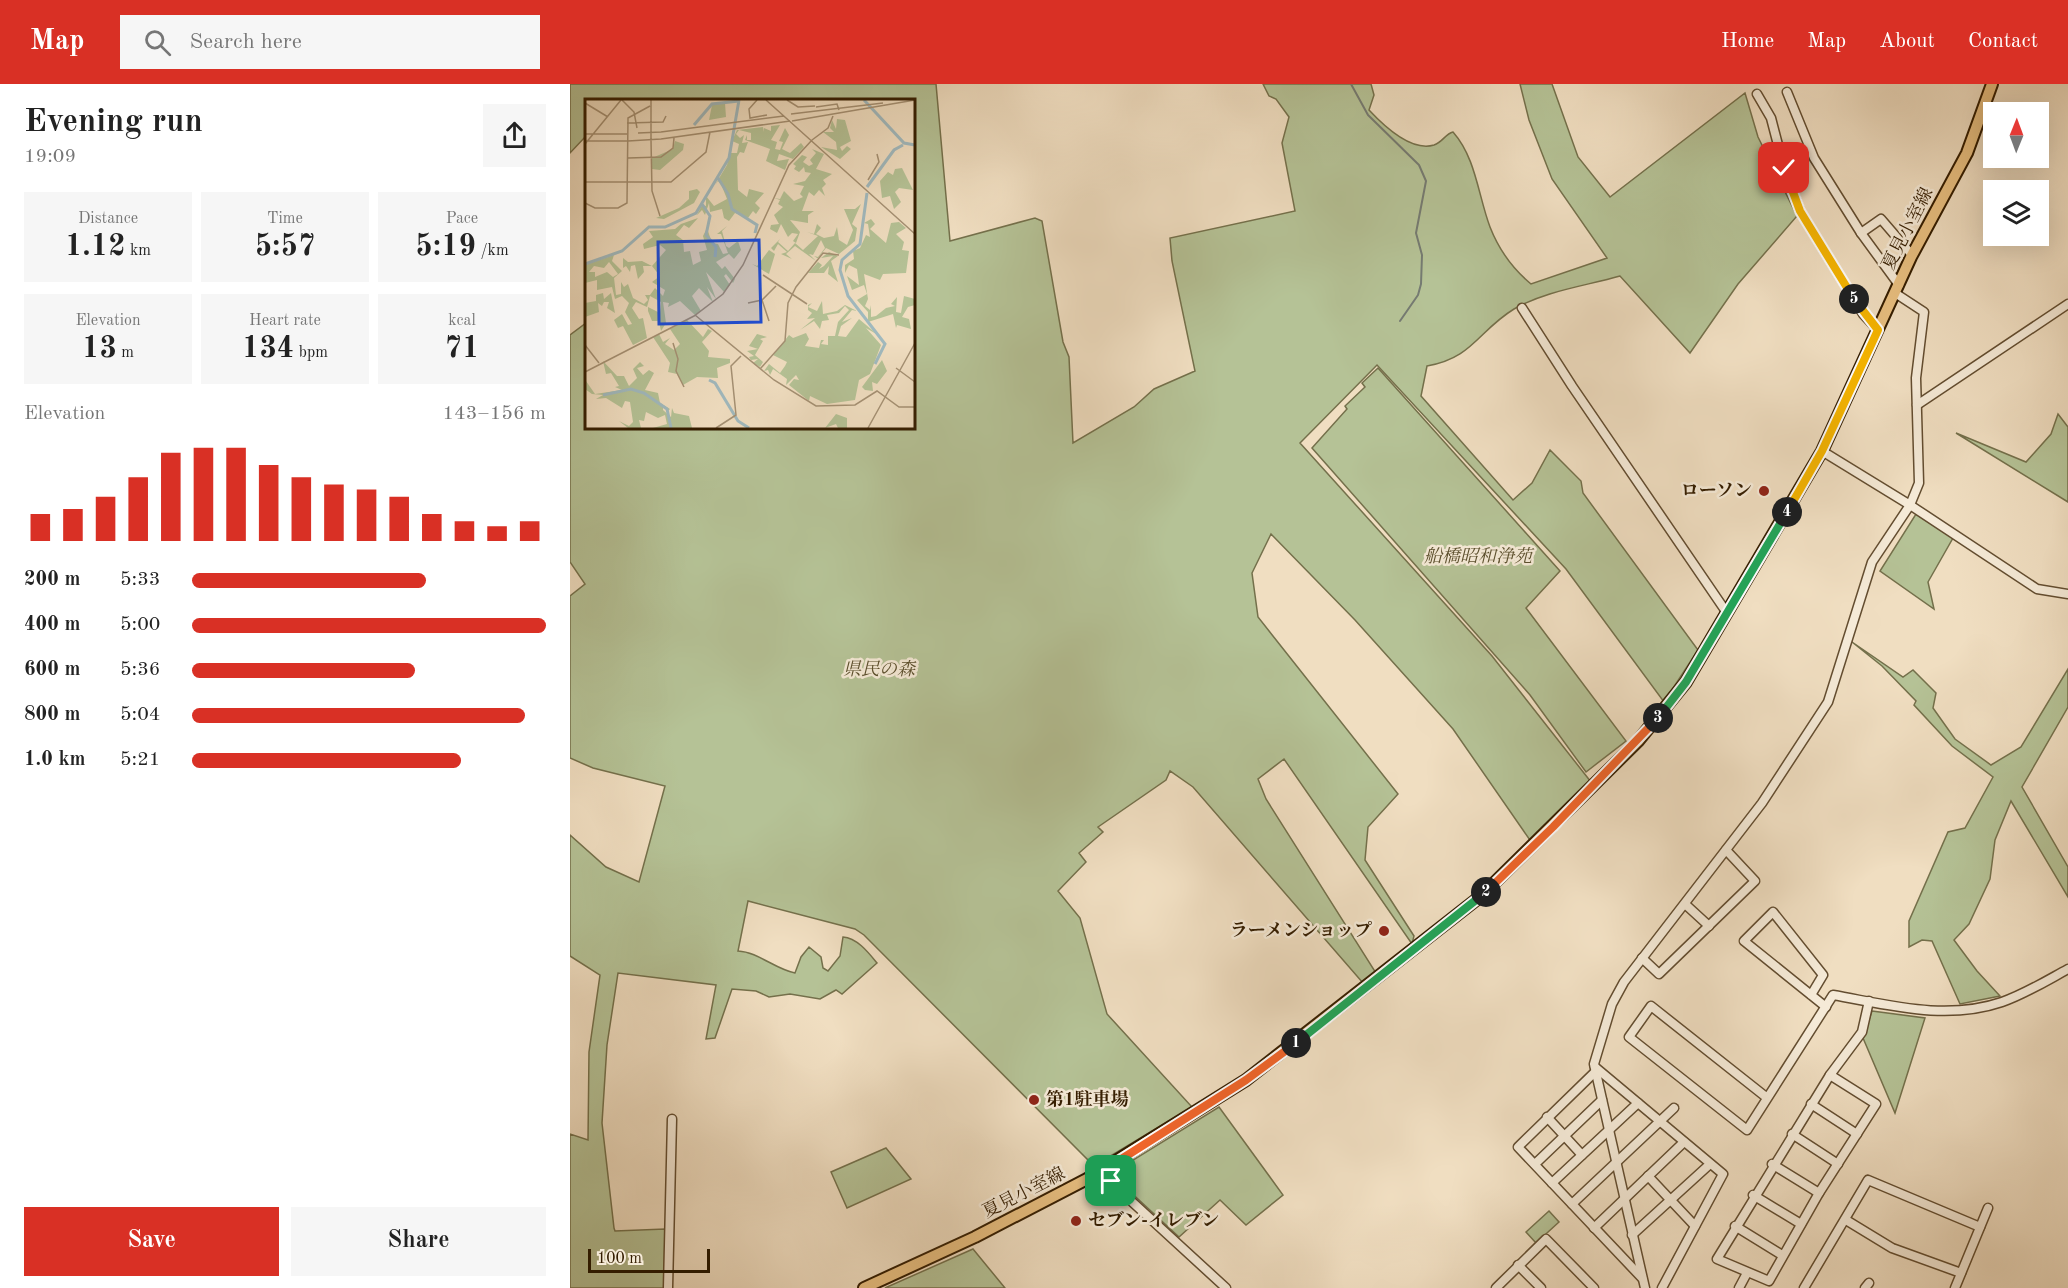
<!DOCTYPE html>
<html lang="en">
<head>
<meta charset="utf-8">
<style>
  :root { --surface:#fff; --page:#f6f6f6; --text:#222; --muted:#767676; --accent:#d93025 }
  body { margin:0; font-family:"Old Standard TT","Noto Serif JP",serif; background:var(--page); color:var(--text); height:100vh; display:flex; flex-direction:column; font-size:22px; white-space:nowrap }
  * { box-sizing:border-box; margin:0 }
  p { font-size:20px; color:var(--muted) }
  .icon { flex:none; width:33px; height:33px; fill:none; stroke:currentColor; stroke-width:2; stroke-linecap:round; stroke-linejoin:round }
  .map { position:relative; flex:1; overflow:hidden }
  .drawer { display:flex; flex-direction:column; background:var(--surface); width:570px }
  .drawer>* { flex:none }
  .needle { width:39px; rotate:1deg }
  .controls { position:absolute; left:1413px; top:18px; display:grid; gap:12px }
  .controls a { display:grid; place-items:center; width:66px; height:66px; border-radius:0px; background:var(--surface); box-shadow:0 6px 24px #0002; font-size:30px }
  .scale { position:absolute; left:18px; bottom:15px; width:122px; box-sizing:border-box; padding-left:6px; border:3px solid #341d00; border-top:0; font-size:16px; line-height:21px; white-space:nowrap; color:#341d00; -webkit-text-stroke:4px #f5ead7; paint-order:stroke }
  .pin { position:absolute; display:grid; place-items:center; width:51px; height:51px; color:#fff; margin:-26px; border-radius:12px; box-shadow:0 3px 9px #0006 }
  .km { position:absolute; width:30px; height:30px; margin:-15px; border-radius:50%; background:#222; color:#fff; font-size:16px; line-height:30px; text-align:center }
  .round { display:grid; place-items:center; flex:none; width:63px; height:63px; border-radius:0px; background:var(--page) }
  .overview { display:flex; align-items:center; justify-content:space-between; height:102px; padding:0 24px }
  h1 { font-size:33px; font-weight:700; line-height:45px }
  .metrics { display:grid; grid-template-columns:repeat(3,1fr); gap:9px; height:102px; padding:6px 24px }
  .metrics div { display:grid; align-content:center; border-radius:0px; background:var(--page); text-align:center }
  .metrics b { font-size:30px; font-weight:700 }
  .metrics small { font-size:16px; font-weight:400 }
  .metrics p { font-size:16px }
  .chart { height:168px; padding:12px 24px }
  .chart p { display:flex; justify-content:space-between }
  .chart svg { width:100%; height:108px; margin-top:6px; stroke:var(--accent); stroke-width:6 }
  .cta { display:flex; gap:12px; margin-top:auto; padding:12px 24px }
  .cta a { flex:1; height:69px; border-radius:0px; background:var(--accent); color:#fff; font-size:24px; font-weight:700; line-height:69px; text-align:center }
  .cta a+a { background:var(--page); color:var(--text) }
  ul { padding:0 24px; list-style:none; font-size:20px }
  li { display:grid; grid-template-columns:96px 72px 1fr; align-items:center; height:45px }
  li i { height:15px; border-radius:8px; background:var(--accent) }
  header { display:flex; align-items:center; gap:36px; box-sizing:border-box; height:84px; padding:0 30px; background:var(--accent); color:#fff }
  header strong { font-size:28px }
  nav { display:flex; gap:33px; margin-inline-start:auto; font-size:21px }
  .search { width:420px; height:54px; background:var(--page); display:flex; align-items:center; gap:15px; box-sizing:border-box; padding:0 21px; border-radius:0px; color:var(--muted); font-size:22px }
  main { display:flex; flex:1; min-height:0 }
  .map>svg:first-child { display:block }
  .green { fill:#b5c296; stroke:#74704b; stroke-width:1.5 }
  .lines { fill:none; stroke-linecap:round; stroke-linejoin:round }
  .stream { stroke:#757b72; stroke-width:2 }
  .minor-casing { stroke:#634d30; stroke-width:11 }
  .major-casing { stroke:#341d00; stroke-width:14 }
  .minor { stroke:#f5ead7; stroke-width:8 }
  .major { stroke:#e8bf80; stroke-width:10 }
  .split-1-casing { stroke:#fff; stroke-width:12 }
  .split-2-casing { stroke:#fff; stroke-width:12 }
  .split-3-casing { stroke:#fff; stroke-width:12 }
  .split-4-casing { stroke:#fff; stroke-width:12 }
  .split-5-casing { stroke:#fff; stroke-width:12 }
  .split-6-casing { stroke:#fff; stroke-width:12 }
  .split-1 { stroke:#f0652b; stroke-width:8 }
  .split-2 { stroke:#22a559; stroke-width:8 }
  .split-3 { stroke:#f0652b; stroke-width:8 }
  .split-4 { stroke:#22a559; stroke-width:8 }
  .split-5 { stroke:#f5b400; stroke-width:8 }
  .split-6 { stroke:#f5b400; stroke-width:8 }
  .poi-dot { fill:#8f2418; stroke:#f5ead7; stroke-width:2 }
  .labels { text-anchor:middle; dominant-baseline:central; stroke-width:5; stroke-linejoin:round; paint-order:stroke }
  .street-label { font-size:18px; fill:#341d00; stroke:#f5ead7 }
  .poi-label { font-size:18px; font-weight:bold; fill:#341d00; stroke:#f5ead7; text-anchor:end }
  .park-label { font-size:18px; font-style:italic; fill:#5b4f2d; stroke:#f5ead7 }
  .inset-river { fill:none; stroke:#a0b9be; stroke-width:3 }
  .inset-road { fill:none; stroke:#a59174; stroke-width:1.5 }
  .view { fill:#1d4ed8; fill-opacity:0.15; stroke:#1d4ed8; stroke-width:3 }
  .inset-edge { fill:none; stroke:#341d00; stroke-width:3 }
</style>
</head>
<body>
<header>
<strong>Map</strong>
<div class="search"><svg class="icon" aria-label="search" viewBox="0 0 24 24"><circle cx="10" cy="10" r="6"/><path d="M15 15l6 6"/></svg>Search here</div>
<nav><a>Home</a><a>Map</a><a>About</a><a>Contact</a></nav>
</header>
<main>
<section class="drawer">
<div class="overview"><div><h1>Evening run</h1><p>19:09</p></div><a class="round"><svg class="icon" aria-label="share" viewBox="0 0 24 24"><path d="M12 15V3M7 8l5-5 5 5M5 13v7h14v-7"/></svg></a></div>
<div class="metrics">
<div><p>Distance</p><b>1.12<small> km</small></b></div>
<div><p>Time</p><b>5:57</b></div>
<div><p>Pace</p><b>5:19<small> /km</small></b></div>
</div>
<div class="metrics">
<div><p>Elevation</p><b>13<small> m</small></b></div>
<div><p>Heart rate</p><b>134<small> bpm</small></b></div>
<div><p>kcal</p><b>71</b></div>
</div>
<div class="chart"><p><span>Elevation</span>143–156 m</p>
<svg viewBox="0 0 160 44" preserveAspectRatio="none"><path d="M5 44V33M15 44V31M25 44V26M35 44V18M45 44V8M55 44V6M65 44V6M75 44V13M85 44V18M95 44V21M105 44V23M115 44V26M125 44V33M135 44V36M145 44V38M155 44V36"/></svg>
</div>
<ul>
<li><b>200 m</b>5:33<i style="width:66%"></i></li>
<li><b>400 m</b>5:00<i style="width:100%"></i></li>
<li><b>600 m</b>5:36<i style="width:63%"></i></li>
<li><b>800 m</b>5:04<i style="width:94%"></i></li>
<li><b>1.0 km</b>5:21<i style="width:76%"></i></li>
</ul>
<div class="cta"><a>Save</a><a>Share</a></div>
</section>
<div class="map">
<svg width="1498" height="1204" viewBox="0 0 1498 1204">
  <rect width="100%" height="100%" fill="#f0dec1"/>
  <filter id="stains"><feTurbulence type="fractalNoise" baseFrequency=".00333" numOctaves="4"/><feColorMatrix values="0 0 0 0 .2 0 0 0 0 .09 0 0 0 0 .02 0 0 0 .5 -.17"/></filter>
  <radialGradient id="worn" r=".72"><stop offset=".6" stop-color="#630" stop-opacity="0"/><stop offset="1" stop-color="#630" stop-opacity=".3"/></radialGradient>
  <g class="green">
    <path d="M0 0H366L380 157 465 134 472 137 493 258 499 273 503 359 564 323 584 305 625 287 602 177 600 154 725 127 712 59 719 33 706 15 699 12 693 0H801L804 11 799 26C813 41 841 68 864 61 873 58 875 50 883 48 906 74 908 111 920 143 929 166 943 185 961 200L1037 174 982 95 959 36 950 0H982L1008 73 1040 113 1175 9 1188 53 1227 132 1168 200 1120 269 1050 192C1015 202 975 207 944 225 908 247 903 274 857 282L851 312 943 416 962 399 980 366 1011 397 1013 409 1128 566 1094 618 996 485 807 281 730 359 922 572 1021 698 962 759 883 645 785 536 701 450 682 489 688 533 828 710 798 743 795 776 844 852 842 860 714 675 688 695 696 715 806 889 793 899 623 703 600 687 596 696 528 743 533 748 509 769 516 778 488 807 510 834 537 930 622 1023 524 1082 294 851 285 845 178 817 168 867C188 868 205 885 225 889L231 873 239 863 251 873 253 884 258 887 270 872 273 853C287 854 298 868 307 879L272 910 266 906 250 915 220 910 199 913 186 907 162 905 145 954 136 955 146 901 48 889 37 961 32 1039 44 1144 45 1147 95 1145 94 1204H0V1050L18 1056 19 968 30 891 0 872V751L36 783 69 798 95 702 23 684 0 674V512L15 500 0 478V251L16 239V344H344V16H16V52L0 69Z"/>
    <polygon points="808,284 990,487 956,524 1056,657 1016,688 960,611 742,364 777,325 775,322 795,303 792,299"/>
    <polygon points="1488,330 1498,343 1498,418 1386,349 1456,378 1481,350"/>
    <polygon points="1346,430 1383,454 1358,498 1364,525 1310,487"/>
    <polygon points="1282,558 1333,593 1343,586 1366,609 1363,624 1385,655 1421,681 1451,663 1498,585 1498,623 1452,703 1498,783 1498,813 1441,717 1425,756 1420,795 1399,840 1384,856 1407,887 1430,912 1390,920 1362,857 1352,856 1339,863 1339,837 1378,748 1395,744 1423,693 1382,662 1344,621 1346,617 1312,582"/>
    <polygon points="1302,927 1355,934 1325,1029 1293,954"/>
    <polygon points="649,1023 713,1111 676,1141 650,1116 609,1153 555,1103 550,1087 555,1081"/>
    <polygon points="316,1064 341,1095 277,1124 261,1088"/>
    <polygon points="979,1127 989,1138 966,1159 956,1148"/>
    <polygon points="403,1165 435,1204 315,1204"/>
  </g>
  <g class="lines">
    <polyline class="stream" points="781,0 798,31 849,81 856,97 846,149 852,171 851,200 848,211 830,237"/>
    <g class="minor-casing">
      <g id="minor">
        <polyline points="1217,8 1244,74 1291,149 1329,201"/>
        <polyline points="1187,10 1201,34 1214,84 1230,127 1293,230 1308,246"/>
        <polyline points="1291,149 1311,135 1342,171"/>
        <polyline points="952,224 1002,302 1157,529"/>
        <polyline points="1347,321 1498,220"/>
        <polyline points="1252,367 1340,421 1467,505 1498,510"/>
        <polyline points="1115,820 1139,842"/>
        <polyline points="1072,874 1089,890 1185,797 1156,766"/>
        <polyline points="1241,911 1253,891 1203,828 1174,857 1256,923"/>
        <polyline points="1025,983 1153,1090 1092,1204"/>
        <polyline points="1026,987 948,1063 1072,1194"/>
        <polygon points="1260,991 1306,1020 1249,1109 1199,1197 1147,1175"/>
        <polyline points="1260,991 1292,948 1299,917"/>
        <path d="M1196 1013 1081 922 1059 953 1177 1046 1263 911C1320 921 1376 937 1432 918 1455 910 1476 897 1498 885"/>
        <polyline points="1241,1020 1287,1050"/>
        <polyline points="977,1033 1012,1071"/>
        <polyline points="1222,1050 1268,1080"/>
        <polyline points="965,1080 1032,1016"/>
        <polyline points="1202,1080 1249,1109"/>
        <polyline points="534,1086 547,1104 656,1204"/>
        <polyline points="1078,1092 1125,1142"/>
        <polyline points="982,1099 1068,1019"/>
        <polyline points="1183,1111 1231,1140"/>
        <polyline points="1002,1120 1104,1024"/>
        <polyline points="1276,1136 1322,1164 1391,1189"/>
        <polyline points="1165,1142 1212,1171"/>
        <polyline points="1024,1144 1114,1058"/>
        <polyline points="1062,1151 1140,1080"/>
        <polyline points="948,1181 971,1204"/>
        <polyline points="98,1204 102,1035"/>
        <polyline points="926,1204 976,1155 1024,1204"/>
        <polyline points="1075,1204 1024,980 1042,920 1054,898 1192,719 1258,618 1302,478 1340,421 1349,399 1346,294 1354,228 1325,209"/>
        <polyline points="1169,1204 1177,1189"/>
        <polyline points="1234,1204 1298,1096 1410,1143"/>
        <polyline points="1295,1204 1299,1199"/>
        <polyline points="1385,1204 1418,1124"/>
      </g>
    </g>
    <g class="major-casing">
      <polyline id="major" points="294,1204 405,1153 517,1095 676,996 911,812 1068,657 1116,598 1252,367 1341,173 1397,69 1422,0"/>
    </g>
    <use href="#minor" class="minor"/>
    <use href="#major" class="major"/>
  </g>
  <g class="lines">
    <g class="split-1-casing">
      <polyline id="split-1" points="541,1097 534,1086 676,996 726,959"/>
    </g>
    <g class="split-2-casing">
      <polyline id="split-2" points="726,959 916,808"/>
    </g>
    <g class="split-3-casing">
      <polyline id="split-3" points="916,808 983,743 1088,634"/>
    </g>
    <g class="split-4-casing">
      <polyline id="split-4" points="1088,634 1116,598 1217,428"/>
    </g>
    <g class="split-5-casing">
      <polyline id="split-5" points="1217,428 1252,367 1308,246 1284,215"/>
    </g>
    <g class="split-6-casing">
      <polyline id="split-6" points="1214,84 1230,127 1284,215"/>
    </g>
    <use href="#split-1" class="split-1"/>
    <use href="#split-2" class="split-2"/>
    <use href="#split-3" class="split-3"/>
    <use href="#split-4" class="split-4"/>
    <use href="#split-5" class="split-5"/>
    <use href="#split-6" class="split-6"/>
  </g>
  <g class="poi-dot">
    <circle cx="1194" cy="407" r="6"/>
    <circle cx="814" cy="847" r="6"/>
    <circle cx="464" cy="1016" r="6"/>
    <circle cx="506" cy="1137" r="6"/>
  </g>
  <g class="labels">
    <g class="street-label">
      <text transform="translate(1338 145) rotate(-63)">夏見小室線</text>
      <text transform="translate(454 1109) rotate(-27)">夏見小室線</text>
    </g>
    <g class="poi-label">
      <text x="1182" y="407">ローソン</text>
      <text x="802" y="847">ラーメンショップ</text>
      <text x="476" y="1016" text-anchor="start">第1駐車場</text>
      <text x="518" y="1137" text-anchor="start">セブン-イレブン</text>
    </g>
    <g class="park-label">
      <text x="908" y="473">船橋昭和浄苑</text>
      <text x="309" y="586">県民の森</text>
    </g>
  </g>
  <g transform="translate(15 15)">
    <rect width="330" height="330" fill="#f0dec1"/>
    <path d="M140 4 141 18 124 21 127 6ZM252 20 260 21 266 42 255 48 257 52 262 47 266 50 255 60 236 48 252 51 251 43 238 33H249L245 29 247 21 251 30ZM195 26 186 41 192 43 190 50 195 51 198 43 194 42 200 29 204 36 197 50 205 54 216 44 219 48 208 60 194 55 192 62 204 60 200 71 181 62 185 50 160 41 162 36V41H166V34L154 31 151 35 155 39 159 36 157 44 163 43 159 54 155 53 152 58 153 91 162 98 164 90 179 94 170 104 175 109 171 115 168 112 163 119 150 114 144 122 139 119 137 110 125 113 124 104 120 116 117 111 112 116 117 106 121 107V97L129 107 142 100 136 85 133 82 130 86 142 66 147 45 146 54H152L154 45 147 42 152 31 178 28 179 33V29L186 32V27ZM90 42 99 45 98 51 75 71 67 70V59L88 50ZM227 50 239 55 231 70 247 75 238 81 241 85 237 89 240 97 234 91 229 97 224 93 217 112H229L223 116V124L205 121 215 133 211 144 208 142 213 135 207 134 203 138 196 125 192 134 185 130 186 126 194 125 189 116 198 108 193 105 195 101 189 99 195 100 199 92 209 102 218 98 215 95 219 87 208 85 220 82 226 74 220 73 219 68 214 73 209 70 211 67 208 65 217 56 222 58 218 63 224 67 228 65 225 61 231 54ZM317 69 328 91 314 89 310 93 316 103 309 110 305 97 297 99 295 82 303 73 308 76 310 70ZM112 90 115 93 109 104 79 120 71 119 94 109 104 100V92ZM276 105 267 125 272 129 270 142 254 155 241 149 233 159H232L229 157 233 158 240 149 236 141 228 156 224 155 231 162 210 147 201 155 207 160 196 155 202 153 193 145 189 152 186 149 195 140 193 143 203 152 210 144 218 151 233 137 222 133 229 135 232 125 236 129 231 135 239 139 249 137 252 128 254 141 262 146 268 131 259 110H270ZM113 119 104 129 99 126 91 136 98 141 99 153 105 152 108 166 116 162 114 153 122 151 118 137 122 129 127 144 133 145 138 155 143 154 136 135H132L142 127 137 132 141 147 144 149 153 142 156 151 149 160 144 155 131 163 137 170 140 167 150 180 148 184 141 175 139 177 145 186 139 193 121 173 131 200 122 188 128 203 114 189 107 197 116 212 110 216 95 202 83 208 84 204 78 203 81 224 76 232 74 222H67L63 212V208L75 214 76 203 65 197 62 208 51 203 47 209 54 220 58 219 62 239 48 246 38 227 33 229 29 221 37 215 43 226 47 225 40 213 44 204 37 197 30 200 27 188 12 191V181L0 184V166L29 156 27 162 37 172 29 179 31 196 36 195V183L39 188 43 185 48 199 59 205 63 201 60 196H65L70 189 78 197 80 191 67 183 75 177 67 167 81 151 75 146 59 150 58 145 68 138 64 132 90 130 96 125ZM24 163 33 175 28 178 22 173 10 178V173H4L9 167 19 169ZM286 120 290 125 285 130 301 144 306 124 314 123 321 129 311 135 319 143 317 151 324 152 321 174 298 175 295 181 279 175 283 200 280 207 285 211 286 206V218L291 217 301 209 310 207 306 205 312 198 311 213 316 214 319 197 330 200V206L323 208 317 218 324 220 326 230 312 226 311 229 308 215 283 223V213L272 201 282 195 279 186 267 191 262 177 274 186 272 170 264 166 260 174V166L269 160 268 152 275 149 281 136 285 138 283 125 279 124ZM184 151 190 155 184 175 167 165 172 167ZM244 153 253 157 246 162 253 183 243 175 244 167 239 174H223L233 163 237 166 234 170 239 167 248 157 236 159ZM38 159 43 163 57 162 67 167H58L59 173 53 180 50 166 46 167 45 173 41 167 38 169ZM18 194 19 200 26 194 30 214 22 209 28 217 22 209 24 203H19L17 207 13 204 14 213 0 218V204L11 202V196ZM237 202 238 215 252 212 260 206 272 212 267 211 257 223 267 219 256 227 253 237 261 238 274 220 293 236 281 229 296 246 285 275 274 281 270 301 242 305 225 297 224 302 204 286 209 280 214 281 211 276 201 286 202 280 188 270 185 276 183 271 179 272 184 265 195 274 200 267 202 263 188 256 204 236 208 239 221 234 224 240 220 247 234 249 236 241H239L236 245 243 246V237H250L253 223 264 211 260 207 254 214 242 216 244 221 237 222 235 230 229 222 215 231 230 219 222 220 227 214 223 211V206L227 204 223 208 232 212ZM102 221 118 238 123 230 127 232 117 243 124 252 123 258 145 260V264L132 269 133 279 112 278 98 286 92 275 83 273 85 264 68 238 74 235 78 243 85 239 80 245 89 251 95 245 85 230ZM172 235 182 238 175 240 178 242 170 256 178 263 175 268 168 264 173 260 166 261 164 258 169 257 162 252 173 250 164 247ZM297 261 302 272 292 285 287 283 288 292 280 291 277 288ZM18 262 32 277H39L44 287 52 279 48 270 55 263 59 267 52 269 58 276 64 271 69 274 60 291 73 294 75 304 85 310 83 312 78 307V311L86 318 87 309 89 314 104 317 107 329H68L82 325 80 316 73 319 61 313 59 322 54 321 56 329H43L34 322 44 327 48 323 45 303 40 302 37 309 21 299 11 300 18 296 7 295 0 290 1 282 10 295 37 291 30 288 34 287 26 274 21 275ZM251 315 262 319V329H253L251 325 240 329Z" fill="#b5c296" fill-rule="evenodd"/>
    <path class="inset-river" d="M279 1 319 44 330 46M109 26 127 5 154 2M133 79 143 95 147 110 172 126 170 134M282 88 309 51 318 46M282 94 275 145 257 161 255 171 263 197 300 245 290 265M117 105 125 117 121 136 131 148 130 158M0 165 37 152 64 128H80L111 114 144 59 154 1M124 281 130 284 153 322 164 329M18 296 46 290 59 294 82 310 86 329"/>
    <path class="inset-road" d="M37 1 49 13 52 29M66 1V41M172 1 164 10 165 19 182 16M181 1 330 135M202 1 213 8 230 7M0 4 23 18M231 8 252 5 254 11M206 15 298 4M207 22 330 1M42 24 78 23 81 17M76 33 199 17M53 34 76 33M0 35H42M76 40 205 22M66 41 67 92 75 117M227 41 243 29 248 17M0 42H42M43 42 76 40M0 45 36 1M43 59 76 58 88 49 89 39M283 81 294 63 292 55M0 83H86L121 53 125 33M0 104 10 109H33L42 104 43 19 65 7M178 176 222 205M177 201 184 222M163 204 177 201 191 187M110 216 189 281 231 307 270 306 292 292 314 308H330M88 244 93 260 91 272 99 288M0 246 14 264M311 269 330 283M175 270 200 242 203 204 211 188 238 154 254 156M0 273 109 217 138 195 158 166 204 66 227 41M131 329 151 316 146 267 156 257M283 329 330 244"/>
    <path class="view" d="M174 141 176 223 74 225 73 143Z"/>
    <rect width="330" height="330" class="inset-edge"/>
  </g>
  <rect width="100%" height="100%" filter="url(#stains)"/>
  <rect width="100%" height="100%" fill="url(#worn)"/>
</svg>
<div class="controls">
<a><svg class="needle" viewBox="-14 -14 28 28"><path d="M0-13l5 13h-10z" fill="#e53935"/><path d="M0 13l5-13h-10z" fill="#767676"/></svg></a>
<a><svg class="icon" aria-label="layers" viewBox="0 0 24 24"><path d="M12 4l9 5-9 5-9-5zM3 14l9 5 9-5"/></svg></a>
</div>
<div class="scale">100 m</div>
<div class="pin" style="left:541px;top:1097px;background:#1e9e55"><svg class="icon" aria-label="arrive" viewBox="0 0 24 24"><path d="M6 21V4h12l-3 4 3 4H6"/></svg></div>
<div class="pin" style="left:1214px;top:84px;background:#d93025"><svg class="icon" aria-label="check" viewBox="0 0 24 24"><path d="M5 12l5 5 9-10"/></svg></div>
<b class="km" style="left:726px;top:959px">1</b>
<b class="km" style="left:916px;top:808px">2</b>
<b class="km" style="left:1088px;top:634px">3</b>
<b class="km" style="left:1217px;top:428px">4</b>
<b class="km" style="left:1284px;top:215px">5</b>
</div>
</main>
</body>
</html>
